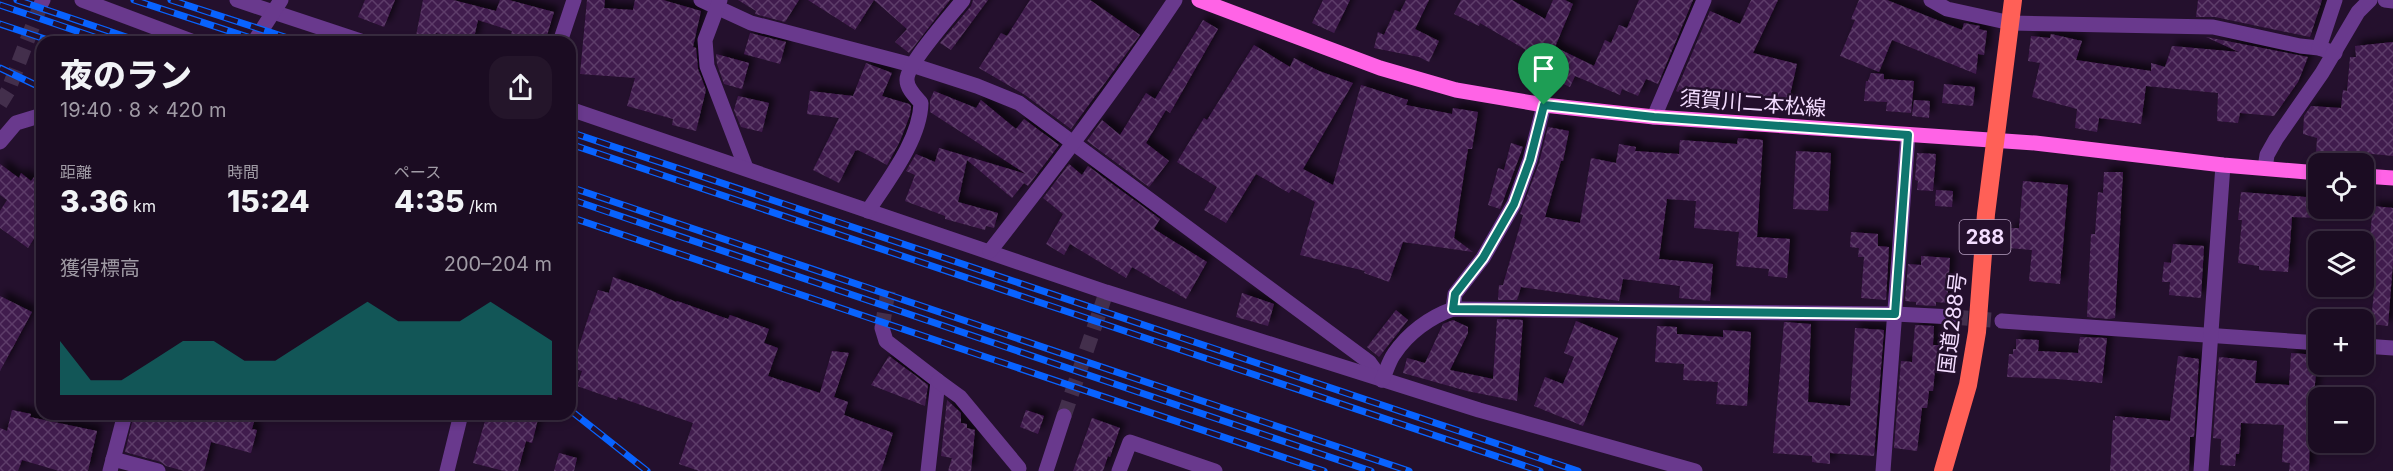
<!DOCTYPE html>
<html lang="ja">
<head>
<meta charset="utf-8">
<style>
  :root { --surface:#1b0c22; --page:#24152a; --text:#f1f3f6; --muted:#a09ba5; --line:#392c40; --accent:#0f766e }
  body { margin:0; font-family:Inter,"Noto Sans JP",sans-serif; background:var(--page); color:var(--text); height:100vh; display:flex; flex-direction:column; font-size:22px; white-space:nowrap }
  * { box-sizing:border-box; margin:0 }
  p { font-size:20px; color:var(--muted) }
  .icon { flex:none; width:33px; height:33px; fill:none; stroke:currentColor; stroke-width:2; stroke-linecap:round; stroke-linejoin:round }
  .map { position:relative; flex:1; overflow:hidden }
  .details { position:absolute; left:36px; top:36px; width:540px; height:384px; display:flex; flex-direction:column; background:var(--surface); border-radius:18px; box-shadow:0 3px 9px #0003,0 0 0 2px var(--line) }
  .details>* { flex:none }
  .fabs { position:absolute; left:2308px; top:153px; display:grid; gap:12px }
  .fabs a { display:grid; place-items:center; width:66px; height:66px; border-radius:12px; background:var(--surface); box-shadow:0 3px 9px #0003,0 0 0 2px var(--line); font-size:30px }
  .pin { position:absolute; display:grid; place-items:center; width:51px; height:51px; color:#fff; margin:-62px -26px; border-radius:50% 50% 50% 0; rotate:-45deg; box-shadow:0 0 6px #0007 }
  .pin .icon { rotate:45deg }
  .round { display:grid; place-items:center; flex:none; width:63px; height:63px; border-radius:18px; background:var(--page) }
  .overview { display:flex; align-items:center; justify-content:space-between; height:102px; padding:0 24px }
  h1 { font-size:33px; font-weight:800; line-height:45px }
  .stats { display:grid; grid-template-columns:repeat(3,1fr); gap:9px; height:102px; padding:6px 24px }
  .stats div { display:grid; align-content:center }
  .stats b { font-size:30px; font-weight:800 }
  .stats small { font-size:16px; font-weight:400 }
  .stats p { font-size:16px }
  .chart { height:168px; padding:12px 24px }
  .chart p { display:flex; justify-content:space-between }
  .chart svg { width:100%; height:108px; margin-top:6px; fill:var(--accent); opacity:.7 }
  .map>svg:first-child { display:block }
  .building { fill:url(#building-cross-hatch); filter:url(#shadow) }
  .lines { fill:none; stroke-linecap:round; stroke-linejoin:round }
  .minor-tunnel { stroke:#432f4c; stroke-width:15; stroke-dasharray:15 8; stroke-linecap:butt }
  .minor { stroke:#69398d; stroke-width:15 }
  .major { stroke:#ff63e6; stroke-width:15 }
  .highway { stroke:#ff6057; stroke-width:18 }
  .rail-casing { stroke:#0863ff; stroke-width:7 }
  .rail { stroke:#24102d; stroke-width:4.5; stroke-dasharray:14; stroke-linecap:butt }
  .route-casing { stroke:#fff; stroke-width:12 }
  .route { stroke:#0f766e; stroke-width:8 }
  .labels { text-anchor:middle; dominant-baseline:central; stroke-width:5; stroke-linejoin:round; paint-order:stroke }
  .shield { fill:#24102d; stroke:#b59fc0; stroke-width:1.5 }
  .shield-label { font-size:20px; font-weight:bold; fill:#f3dcff }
  .street-label { font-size:21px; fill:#f3dcff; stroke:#24102d }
</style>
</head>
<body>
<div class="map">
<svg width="2393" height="471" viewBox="0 0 2393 471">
  <defs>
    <pattern id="building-cross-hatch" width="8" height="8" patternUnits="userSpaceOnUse" patternTransform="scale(1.5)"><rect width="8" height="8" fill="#411b4e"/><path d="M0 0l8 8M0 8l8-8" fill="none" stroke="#5d3c69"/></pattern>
    <filter id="shadow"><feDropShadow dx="5.5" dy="-5.5" stdDeviation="3" flood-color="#0009"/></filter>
  </defs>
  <rect width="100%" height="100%" fill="#24102d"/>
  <g class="building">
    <polygon points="365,0 395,0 384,27 358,17"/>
    <polygon points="423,0 453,0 496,11 500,0 509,0 554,12 545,42 508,42 512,31 478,20 473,42 436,33 434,40 416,36"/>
    <polygon points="587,0 605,0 604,8 633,10 635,0 663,0 701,11 693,47 696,48 698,69 706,90 696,131 672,125 673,119 627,106 635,78 580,74"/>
    <polygon points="738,0 799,0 785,22 755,14 756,11"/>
    <polygon points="808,0 950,0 909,53 895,42 907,29 874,0 855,30"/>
    <polygon points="973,0 988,0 951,50 940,43 971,6"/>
    <polygon points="1030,0 1090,0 1140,35 1071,129 1025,95 979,68 1001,33 1007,36"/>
    <polygon points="1323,0 1350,0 1334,33 1312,23"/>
    <polygon points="1406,0 1429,0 1415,29 1439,41 1429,62 1419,57 1374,48 1378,32 1384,35 1395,10 1400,12"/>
    <polygon points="1461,0 1512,0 1545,19 1553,0 1565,0 1573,4 1555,47 1594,66 1605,40 1611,43 1619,25 1627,28 1639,0 1693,0 1658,84 1646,79 1638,96 1622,89 1620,95 1575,76 1570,87 1548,77 1551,71 1523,57 1526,50 1480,23 1479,26 1454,14"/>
    <polygon points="1751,0 1778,0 1753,53 1797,64 1788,104 1742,92 1737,104 1704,90 1700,101 1676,91 1710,11 1740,24"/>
    <polygon points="1859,0 1887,0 1962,30 1964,23 1980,26 1979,29 1987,31 1984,55 1978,54 1976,74 1892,40 1879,72 1840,56 1855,20 1851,19"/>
    <polygon points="2198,0 2322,0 2310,37 2215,17 2196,17"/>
    <polygon points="1203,20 1218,29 1170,113 1166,110 1146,143 1169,161 1149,187 1087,141 1102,120 1120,135 1146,93 1155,99"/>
    <polygon points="750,33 786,42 780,64 744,54"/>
    <polygon points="2051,34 2082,41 2076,60 2151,71 2151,63 2165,67 2172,46 2239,52 2206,37 2308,57 2298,82 2274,116 2240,113 2238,123 2217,121 2218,93 2146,86 2141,124 2099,118 2097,132 2075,128 2077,109 2032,97 2040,63 2028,61 2031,36 2050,38"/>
    <polygon points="2393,42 2393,156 2342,151 2341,155 2316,153 2317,138 2303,134 2304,116 2311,106 2341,108 2343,90 2347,91 2350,57 2356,57 2355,46"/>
    <polygon points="1254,45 1290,67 1294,58 1319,71 1353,83 1303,169 1333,185 1361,85 1408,100 1406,105 1452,114 1453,108 1478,112 1472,149 1468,149 1454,238 1473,252 1403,242 1389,282 1364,273 1365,271 1300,255 1315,202 1292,189 1289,193 1256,174 1226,223 1204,210 1217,187 1177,162 1204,118 1207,120"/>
    <polygon points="716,54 749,63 742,89 724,84 717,64"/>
    <polygon points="866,63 892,73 882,96 909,104 911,106 910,115 900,141 887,165 858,150 855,151 839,183 813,170 839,118 807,114 810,91 853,96"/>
    <polygon points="1871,73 1884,74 1884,79 1914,81 1911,113 1886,111 1887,102 1864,101 1866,81 1868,81"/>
    <polygon points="1944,84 1975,87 1973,106 1942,103"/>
    <polygon points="934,91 976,108 981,100 1016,129 1024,119 1059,145 1028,186 1024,183 1012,198 967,160 958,202 998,213 994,228 986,226 985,230 945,219 945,216 905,201 915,175 906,171 916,154 935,162 939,148 1026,174 930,112 930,100"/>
    <polygon points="738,96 769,103 762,132 741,127 734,110"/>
    <polygon points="1914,100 1930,101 1929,118 1912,116"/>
    <polygon points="1548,127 1569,131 1563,161 1561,161 1545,217 1580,223 1591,158 1616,163 1619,144 1636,147 1635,151 1679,154 1680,140 1737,144 1738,138 1763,140 1757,237 1790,239 1787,278 1768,276 1769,269 1736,266 1739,232 1694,228 1696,201 1667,199 1659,259 1713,264 1710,301 1679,298 1680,286 1623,279 1619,301 1521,287 1517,300 1498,300 1499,285 1503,285 1523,215 1520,214 1539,163"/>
    <polygon points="1511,143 1523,147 1500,209 1488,205 1498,168 1504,170"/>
    <polygon points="1796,151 1831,153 1828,211 1793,209"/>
    <polygon points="1917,153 1936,154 1933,191 1917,190 1918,181 1915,180"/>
    <polygon points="0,164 19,178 21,173 31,181 42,167 42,242 35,237 28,248 0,228 0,211 7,200 0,195"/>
    <polygon points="1069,164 1082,175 1088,166 1160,219 1154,229 1207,262 1186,299 1132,267 1126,278 1070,244 1064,255 1046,244 1063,214 1043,198"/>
    <polygon points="2104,172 2123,172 2115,318 2109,319 2087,317 2091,234 2095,234 2098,192 2103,193"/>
    <polygon points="2023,181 2068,185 2060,284 2029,281 2032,250 2009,248 2011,228 2019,228"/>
    <polygon points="1936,190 1953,191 1952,207 1935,206"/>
    <polygon points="2241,192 2319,198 2319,218 2292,217 2288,272 2259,270 2259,266 2238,263 2242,220 2238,220"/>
    <polygon points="2373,206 2393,208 2393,262 2388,326 2371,324 2375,279 2366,278"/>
    <polygon points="1851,232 1878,234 1878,246 1889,247 1886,300 1861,298 1864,257 1858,257 1859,248 1850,247"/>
    <polygon points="2173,244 2204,246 2201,298 2169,295 2170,282 2162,282 2164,262 2171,263"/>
    <polygon points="1921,256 1950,258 1947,303 1936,302 1936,306 1916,305 1916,302 1905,301 1908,264 1921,265"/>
    <polygon points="613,277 652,291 676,302 677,301 728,319 730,315 769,329 764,343 778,348 768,376 820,393 832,351 849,353 834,397 848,402 844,415 893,433 881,471 699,471 679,464 693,423 618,397 617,400 577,386 582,371 572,368 589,315 598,290 609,293"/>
    <polygon points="1242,293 1274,304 1268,326 1236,317"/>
    <polygon points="0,296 32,312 0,371"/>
    <polygon points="1396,310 1408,320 1379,357 1367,347"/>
    <polygon points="1497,319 1523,320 1517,401 1467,391 1403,373 1407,358 1425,363 1443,324 1453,320 1468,327 1468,333 1450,370 1493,379"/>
    <polygon points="1576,321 1618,338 1583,426 1534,406 1545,377 1563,384 1574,357 1564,353"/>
    <polygon points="1784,322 1811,324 1808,402 1850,406 1855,328 1884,330 1874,456 1830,453 1830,464 1812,462 1812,456 1773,453"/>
    <polygon points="1915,325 1934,326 1933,345 1940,345 1939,361 1936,360 1933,391 1929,391 1927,408 1922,408 1917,451 1894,448 1901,361 1912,362"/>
    <polygon points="1657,326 1677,327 1677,334 1723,337 1723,330 1751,332 1747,406 1716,404 1718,382 1683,380 1684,364 1655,362"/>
    <polygon points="2080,337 2107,338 2102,383 2057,379 2007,377 2009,354 2013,354 2013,349 2016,349 2016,339 2039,340 2038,351 2078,353"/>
    <polygon points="2291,353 2318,355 2310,431 2309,471 2289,471 2290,463 2282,462 2284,425 2241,423 2239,454 2236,454 2235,466 2220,465 2221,439 2213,438 2219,357 2257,361 2255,383 2289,385"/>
    <polygon points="889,356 928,385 925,406 871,385"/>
    <polygon points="2178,356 2199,359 2194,437 2190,437 2189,471 2110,471 2113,420 2115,420 2115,416 2170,421"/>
    <polygon points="947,400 961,413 961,423 967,424 967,428 975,430 971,471 948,471 952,458 941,456"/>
    <polygon points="12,410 31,414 30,417 97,431 88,471 59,471 22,460 18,471 0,471 0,428 7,431"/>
    <polygon points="1026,410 1044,416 1038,434 1020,427"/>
    <polygon points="134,414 241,414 255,418 252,429 257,430 251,453 211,442 204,471 184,471 166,466 161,462 125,452"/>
    <polygon points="487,414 517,414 538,419 532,443 526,441 518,471 504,471 473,463"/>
    <polygon points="1092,418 1120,428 1110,457 1108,456 1103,471 1073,471"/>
    <polygon points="559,453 577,458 574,471 554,471"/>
  </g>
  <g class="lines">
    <g class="minor-tunnel">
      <polyline points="0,104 8,91 41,4"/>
      <polyline points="1953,317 2002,321"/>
      <polyline points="882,328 888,291"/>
      <polyline points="1064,416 1105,296"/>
    </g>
    <g class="minor">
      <polyline points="82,0 194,42"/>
      <polyline points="237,0 364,42"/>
      <polyline points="701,0 751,23 912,65 977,86 1019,103 1369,362 1382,380"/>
      <polyline points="720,0 705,40 707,66 746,168"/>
      <polyline points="1931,0 1947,9 2011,23 2213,27 2300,46 2319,48 2335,53"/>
      <polyline points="2385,0 2393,1"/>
      <polyline points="41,4 43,0"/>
      <polyline points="254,42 281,0"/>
      <polyline points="560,42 574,0"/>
      <polyline points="2319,48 2335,0"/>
      <polyline points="570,109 1106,292 1479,410 1695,471"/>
      <polyline points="1654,117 1704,0"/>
      <polyline points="0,142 16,123 39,116 42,118"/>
      <polyline points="2265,168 2267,155 2276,139 2322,73 2358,12 2370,0"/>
      <path d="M868 211C888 180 920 140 921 103 916 97 907 89 907 80 906 65 952 14 963 0"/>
      <path d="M990 251C1054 169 1117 87 1175 0"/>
      <polyline points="1453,309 1455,294 1483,258 1514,204 1530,160 1544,105"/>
      <polyline points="2002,321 2319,343"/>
      <polyline points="882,328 886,341 938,381 928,471"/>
      <polyline points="2364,346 2393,348"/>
      <path d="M1382 380C1386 372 1389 361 1394 354 1408 333 1430 317 1453 309L1895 314 1953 317"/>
      <polyline points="938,381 960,397 1019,468"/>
      <polyline points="113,459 158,471"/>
      <polyline points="110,471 125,414"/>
      <polyline points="447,471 461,414"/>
      <polyline points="1046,471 1064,416"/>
      <polyline points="1119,471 1130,442 1215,471"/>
      <polyline points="1883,471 1908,135"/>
      <polyline points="2201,471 2223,165"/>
    </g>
    <g class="major">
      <polyline points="1199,0 1380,68 1456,90 1544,105 1654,117 2035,143 2223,165 2319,173"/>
      <polyline points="2364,176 2393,178"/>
    </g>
    <polyline class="highway" points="1943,471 1968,385 1977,332 1986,214 2013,0"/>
    <g class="rail-casing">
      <g id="rail">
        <polyline points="17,0 141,42"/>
        <polyline points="134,0 263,42"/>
        <polyline points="171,0 300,42"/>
        <polyline points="0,5 109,42"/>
        <polyline points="0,24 54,42"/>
        <polyline points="0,68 42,88"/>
        <polyline points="570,132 1578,471"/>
        <polyline points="570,144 1540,471"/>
        <polyline points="570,187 1409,471"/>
        <polyline points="570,199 1371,471"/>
        <polyline points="570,217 1324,471"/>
        <polyline points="570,410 647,471"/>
      </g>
    </g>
    <use href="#rail" class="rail"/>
  </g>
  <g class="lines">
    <g class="route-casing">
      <polygon id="route" points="1544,105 1654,117 1908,135 1895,314 1453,309 1455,294 1483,258 1514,204 1530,160"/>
    </g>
    <use href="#route" class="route"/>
  </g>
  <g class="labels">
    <rect class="shield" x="1959.5" y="220" width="51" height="34" rx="4.5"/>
    <g class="shield-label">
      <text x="1985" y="237">288</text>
    </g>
    <g class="street-label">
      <text transform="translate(1753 103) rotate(4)">須賀川二本松線</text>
      <text transform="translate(1952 323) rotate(-83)">国道288号</text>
    </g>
  </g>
</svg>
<div class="fabs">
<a><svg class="icon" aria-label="locate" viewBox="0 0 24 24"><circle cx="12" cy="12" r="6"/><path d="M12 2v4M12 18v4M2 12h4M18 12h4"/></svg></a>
<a><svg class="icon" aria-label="layers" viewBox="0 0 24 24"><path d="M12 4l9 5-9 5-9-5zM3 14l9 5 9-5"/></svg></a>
<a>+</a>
<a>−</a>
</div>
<div class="pin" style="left:1544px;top:105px;background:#1e9e55"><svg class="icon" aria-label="arrive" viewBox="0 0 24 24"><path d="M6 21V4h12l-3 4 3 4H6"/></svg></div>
<section class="details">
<div class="overview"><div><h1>夜のラン</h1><p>19:40 · 8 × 420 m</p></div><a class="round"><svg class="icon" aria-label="share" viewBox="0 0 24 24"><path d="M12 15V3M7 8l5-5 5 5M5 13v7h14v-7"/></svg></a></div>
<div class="stats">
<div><p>距離</p><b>3.36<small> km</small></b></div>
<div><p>時間</p><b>15:24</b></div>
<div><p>ペース</p><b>4:35<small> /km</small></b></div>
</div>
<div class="chart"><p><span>獲得標高</span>200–204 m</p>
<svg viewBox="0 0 160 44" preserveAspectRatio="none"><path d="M0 44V22L10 38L20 38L30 30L40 22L50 22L60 30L70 30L80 22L90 14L100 6L110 14L120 14L130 14L140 6L150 14L160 22V44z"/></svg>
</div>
</section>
</div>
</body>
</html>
